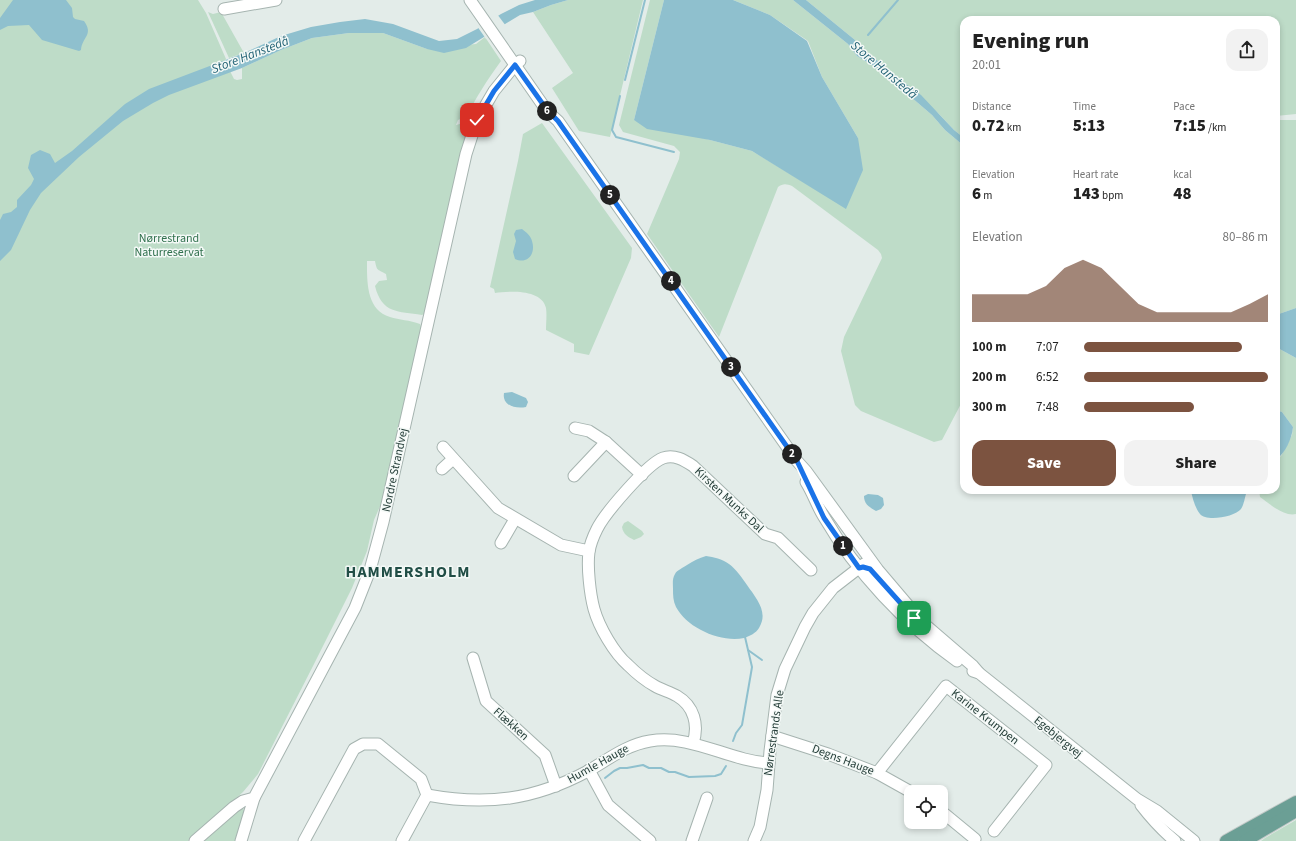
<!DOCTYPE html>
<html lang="en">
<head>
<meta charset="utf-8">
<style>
  :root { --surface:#fff; --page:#f2f2f2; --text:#222; --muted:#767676; --accent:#7c5340 }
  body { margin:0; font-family:"Source Sans 3",sans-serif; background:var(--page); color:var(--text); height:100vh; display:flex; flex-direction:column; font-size:15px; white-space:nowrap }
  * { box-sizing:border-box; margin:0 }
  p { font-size:13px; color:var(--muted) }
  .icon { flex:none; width:22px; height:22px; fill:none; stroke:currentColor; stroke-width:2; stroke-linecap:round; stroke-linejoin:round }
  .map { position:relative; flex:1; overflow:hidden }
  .panel { position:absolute; left:960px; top:16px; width:320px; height:478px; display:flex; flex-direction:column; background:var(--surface); border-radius:12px; box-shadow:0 2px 6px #0003 }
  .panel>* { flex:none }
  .fabs { position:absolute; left:904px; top:785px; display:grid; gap:8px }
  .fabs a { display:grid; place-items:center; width:44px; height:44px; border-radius:8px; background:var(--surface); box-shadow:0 2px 6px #0003; font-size:20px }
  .pin { position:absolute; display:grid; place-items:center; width:34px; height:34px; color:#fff; margin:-17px; border-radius:8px; box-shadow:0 2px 6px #0006 }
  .km { position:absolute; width:20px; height:20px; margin:-10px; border-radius:50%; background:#222; color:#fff; font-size:11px; line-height:20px; text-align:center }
  .round { display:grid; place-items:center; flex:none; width:42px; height:42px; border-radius:12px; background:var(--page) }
  .overview { display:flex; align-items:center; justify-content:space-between; height:68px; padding:0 12px }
  h1 { font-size:22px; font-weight:800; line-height:30px }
  .metrics { display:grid; grid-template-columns:repeat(3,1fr); gap:6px; height:68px; padding:4px 12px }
  .metrics div { display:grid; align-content:center }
  .metrics b { font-size:17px; font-weight:800 }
  .metrics small { font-size:11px; font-weight:400 }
  .metrics p { font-size:11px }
  .chart { height:112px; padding:8px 12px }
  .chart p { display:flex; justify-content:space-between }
  .chart svg { width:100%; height:72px; margin-top:4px; fill:var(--accent); opacity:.7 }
  .cta { display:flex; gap:8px; margin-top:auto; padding:8px 12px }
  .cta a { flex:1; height:46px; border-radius:12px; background:var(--accent); color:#fff; font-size:16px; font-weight:800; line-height:46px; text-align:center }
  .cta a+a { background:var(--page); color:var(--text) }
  ul { padding:0 12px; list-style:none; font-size:13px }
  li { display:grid; grid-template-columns:64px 48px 1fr; align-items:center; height:30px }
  li i { height:10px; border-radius:5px; background:var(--accent) }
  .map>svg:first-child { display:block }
  .green { fill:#bedcc8 }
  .water { fill:#8fc0ce }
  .pier { fill:#e3ece9 }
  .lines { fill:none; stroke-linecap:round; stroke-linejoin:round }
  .stream { stroke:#8fc0ce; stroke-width:2 }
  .minor-casing { stroke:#a6b4b0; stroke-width:13 }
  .major-casing { stroke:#c2c9c7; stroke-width:14 }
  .minor { stroke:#fff; stroke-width:11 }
  .major { stroke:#6b9f95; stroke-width:12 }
  .route-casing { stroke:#fff; stroke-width:8 }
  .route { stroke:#1a73e8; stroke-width:5 }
  .labels { text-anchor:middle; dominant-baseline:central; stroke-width:3; stroke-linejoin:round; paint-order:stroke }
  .park-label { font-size:12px; fill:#31714e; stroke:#f4f9f7 }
  .street-label { font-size:12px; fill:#243d38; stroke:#f4f9f7 }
  .water-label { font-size:13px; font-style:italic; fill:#226275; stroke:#f4f9f7 }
  .district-label { font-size:16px; font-weight:bold; letter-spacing:1px; fill:#214e46; stroke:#f4f9f7 }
</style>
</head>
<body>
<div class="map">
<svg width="1296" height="841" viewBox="0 0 1296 841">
  <rect width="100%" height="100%" fill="#e3ece9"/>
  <g class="green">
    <path d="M0 0H198L206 13 226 59 225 61 234 79 237 80 242 79V68L281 50 312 38 349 33H383L427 49 476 44 485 37 501 61C488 79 476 97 467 116L458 120 456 125 467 122 470 124 427 312 422 315C398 311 382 314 375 286L379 281 387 280 386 274C378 269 377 272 375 261H367C367 281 366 310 390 317 399 320 410 320 420 324L422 329 381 504 374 520 367 551 352 588 313 666 258 774 243 792 188 841H0Z"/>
    <polygon points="568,0 643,0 610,137 579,131 552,88 573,73 533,12 551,5"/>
    <path d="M650 0H664L634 120 752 151 846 208 858 138 822 77 808 41 770 15 733 0H793L848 44 857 56 882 71 890 79 932 115 945 130 964 146V398L942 440 934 442 861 411 855 405 841 351 844 337 882 258 881 254 878 250 792 186C787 184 783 183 778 187L719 337 647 234 679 159 680 152 674 146 623 132 619 125Z"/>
    <polygon points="806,0 1296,0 1296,114 1276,116 1276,20 964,20 964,138 954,130 939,114 878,61 857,47 855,40"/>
    <polygon points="208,12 213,14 221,12 244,53 229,58"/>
    <polygon points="1276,120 1296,120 1296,308 1276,315"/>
    <path d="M542 123 632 248 631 258 589 355 574 352V344L546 330C546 323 547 315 546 308 542 289 509 291 495 293L494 289 490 287 518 161 523 134Z"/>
    <path d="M1276 347 1296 358V514C1284 517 1270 504 1260 497L1259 490H1276V460L1281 456 1292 435 1293 427 1282 412 1276 410Z"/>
    <path d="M628 521 642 531 644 534 641 537 634 540C628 537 623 534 622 527L624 523Z"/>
    <polygon points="239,808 242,808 244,810 244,815 236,841 200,841"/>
    <polygon points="1296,820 1296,841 1261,841 1265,838"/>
  </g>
  <g class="water">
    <path d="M13 0H66L72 8 73 17 75 19 84 21C94 35 82 37 81 50L79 51 42 40 29 25 8 26 0 30V18Z"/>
    <polygon points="535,0 568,0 551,5 533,12 520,15 466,48 444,53 427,49 383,33 349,33 312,38 281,50 242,68 169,95 153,103 123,121 79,157 41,193 30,210 11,250 0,261 0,220 3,214 11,212 17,207 17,200 31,185 34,179 28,168 31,155 40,150 50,154 55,163 72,151 125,104 149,89 244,53 281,36 311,27 340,22 365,19 393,24 439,41 457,39 477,29 501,14 519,5"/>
    <polygon points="664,0 733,0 770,15 807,41 822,77 858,138 863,170 846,209 752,151 710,140 647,129 634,120"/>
    <polygon points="793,0 806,0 855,40 857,46 860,49 878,61 898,78 921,95 954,130 964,138 964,146 945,130 932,115 890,79 882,71 857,56 848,44"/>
    <path d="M522 229C526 232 531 236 532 241 536 253 528 265 515 259L513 252 516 241 514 234 516 230Z"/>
    <polygon points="1296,308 1296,358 1276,347 1276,315"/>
    <path d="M512 392 526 398 528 402 526 407C516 409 502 406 504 393Z"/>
    <path d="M1276 410 1282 412 1293 427C1292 439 1285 453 1276 460Z"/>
    <path d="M1191 490H1246L1247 491C1245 496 1244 505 1241 509 1235 517 1206 522 1200 514 1195 508 1192 497 1191 490Z"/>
    <path d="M868 494 878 495 883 498 884 505 881 509 876 511C869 507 864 504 864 496Z"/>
    <path d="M706 556C714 557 722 559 729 564 736 569 742 578 747 585 756 598 769 612 759 628 756 633 750 636 744 638 721 643 687 628 676 607 673 601 673 595 673 589 673 584 672 579 675 574 677 570 683 568 687 565 693 561 699 558 706 556Z"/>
  </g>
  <polygon class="pier" points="497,14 506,26 486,39 477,26"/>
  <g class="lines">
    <g class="stream">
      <polyline points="868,35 898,0"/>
      <polyline points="625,80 645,0"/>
      <polyline points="620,96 612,130 616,137 674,152"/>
      <polyline points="748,650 762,660"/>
      <polyline points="733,741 736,733 742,725 751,673 752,667 745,637"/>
      <polyline points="605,778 614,771 620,768 627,768 643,765 649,768 661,768 669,772 675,772 689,777 715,776 721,774 726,766"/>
    </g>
    <g class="minor-casing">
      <g id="minor">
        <polyline points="470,0 547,111 558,121 797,461 806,471 878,570 923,623 973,666 979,673"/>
        <polyline points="224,9 276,0"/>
        <polyline points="575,428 589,431 606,442 642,475"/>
        <polyline points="443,447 498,508 561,545 589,551"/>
        <polyline points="442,469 453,459"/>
        <polyline points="574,476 606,442"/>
        <path d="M806 482C813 493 817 506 824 517 856 572 905 624 957 661"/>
        <polyline points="501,543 515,519"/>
        <polyline points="473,658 486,701 545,755 556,786"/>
        <polyline points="973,671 979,673 1137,799 1157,811 1194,841"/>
        <polyline points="772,736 828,754 877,773 911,792"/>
        <path d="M693 743C699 725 694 706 677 696 670 692 662 690 655 686 646 681 636 673 628 665 614 653 599 627 594 609 590 594 587 567 589 552 590 545 594 535 597 529 605 513 647 464 663 458 674 454 684 460 693 466L765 534 778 538 811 570"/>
        <polyline points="589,770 608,805 650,841"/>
        <polyline points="877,773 946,686 1046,765 994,831"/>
        <path d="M427 795C487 806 534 800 588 771 609 759 626 745 650 741 692 734 729 761 769 763"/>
        <path d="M1141 805C1151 818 1162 830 1175 841"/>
        <polyline points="941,811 975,839 974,841"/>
        <polyline points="195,841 234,807 243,801 254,798 355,608 370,570 383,522 466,154 477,120 494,91 515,65 520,61"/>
        <polyline points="241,841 254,798"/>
        <polyline points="304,841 354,749 363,744 378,744 421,779 427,795 402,841"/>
        <polyline points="692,841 707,798"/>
        <polyline points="754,841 760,827 767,790 770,751 777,695 785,669 805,627 813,613 833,588 864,564"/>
      </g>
    </g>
    <g class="major-casing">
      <g id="major">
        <polyline points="1226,841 1296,802"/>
        <polyline points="1245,841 1296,811"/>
      </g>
    </g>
    <use href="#minor" class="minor"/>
    <use href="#major" class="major"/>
  </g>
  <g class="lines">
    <g class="route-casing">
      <polyline id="route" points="477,120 494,91 515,65 547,110 558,121 797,461 824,518 859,568 863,567 870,569 914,618"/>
    </g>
    <use href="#route" class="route"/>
  </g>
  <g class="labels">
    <g class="park-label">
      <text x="169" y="238">Nørrestrand<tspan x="169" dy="14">Naturreservat</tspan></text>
    </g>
    <g class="street-label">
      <text transform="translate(395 470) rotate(-78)">Nordre Strandvej</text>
      <text transform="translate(729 500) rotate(43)">Kirsten Munks Dal</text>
      <text transform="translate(985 717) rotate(38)">Karine Krumpen</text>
      <text transform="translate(511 724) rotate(42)">Flækken</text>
      <text transform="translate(774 733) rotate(-82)">Nørrestrands Alle</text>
      <text transform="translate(1058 737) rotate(39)">Egebjergvej</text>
      <text transform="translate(843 760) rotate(21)">Degns Hauge</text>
      <text transform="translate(598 764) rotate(-29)">Humle Hauge</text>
    </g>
    <g class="water-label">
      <text transform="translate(250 55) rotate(-21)">Store Hanstedå</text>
      <text transform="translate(884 70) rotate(40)">Store Hanstedå</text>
    </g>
    <g class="district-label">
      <text x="408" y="572">HAMMERSHOLM</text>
    </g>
  </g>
</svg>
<div class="fabs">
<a><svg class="icon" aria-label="locate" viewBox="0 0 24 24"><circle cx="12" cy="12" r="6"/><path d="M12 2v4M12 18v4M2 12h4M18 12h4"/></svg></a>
</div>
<div class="pin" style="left:914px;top:618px;background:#1e9e55"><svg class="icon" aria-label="arrive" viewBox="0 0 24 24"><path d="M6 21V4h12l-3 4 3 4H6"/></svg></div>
<div class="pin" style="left:477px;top:120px;background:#d93025"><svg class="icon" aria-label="check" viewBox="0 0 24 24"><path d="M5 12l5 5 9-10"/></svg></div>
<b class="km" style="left:843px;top:546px">1</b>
<b class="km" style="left:792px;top:454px">2</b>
<b class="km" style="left:731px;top:367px">3</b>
<b class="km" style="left:671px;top:281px">4</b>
<b class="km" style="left:610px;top:195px">5</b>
<b class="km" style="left:547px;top:111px">6</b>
<section class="panel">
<div class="overview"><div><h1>Evening run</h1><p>20:01</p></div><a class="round"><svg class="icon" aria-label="share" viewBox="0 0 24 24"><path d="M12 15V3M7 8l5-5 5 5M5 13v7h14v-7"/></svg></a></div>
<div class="metrics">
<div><p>Distance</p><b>0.72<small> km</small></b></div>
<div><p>Time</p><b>5:13</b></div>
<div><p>Pace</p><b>7:15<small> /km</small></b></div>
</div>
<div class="metrics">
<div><p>Elevation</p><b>6<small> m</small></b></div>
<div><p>Heart rate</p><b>143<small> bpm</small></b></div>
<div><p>kcal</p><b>48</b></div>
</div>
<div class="chart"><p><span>Elevation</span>80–86 m</p>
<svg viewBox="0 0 160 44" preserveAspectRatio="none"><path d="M0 44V27L10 27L20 27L30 27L40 22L50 11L60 6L70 11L80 22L90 33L100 38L110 38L120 38L130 38L140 38L150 33L160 27V44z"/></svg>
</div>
<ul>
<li><b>100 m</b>7:07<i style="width:86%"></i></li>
<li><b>200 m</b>6:52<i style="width:100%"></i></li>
<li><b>300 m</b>7:48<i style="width:60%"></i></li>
</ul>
<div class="cta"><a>Save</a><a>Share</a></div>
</section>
</div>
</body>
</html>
